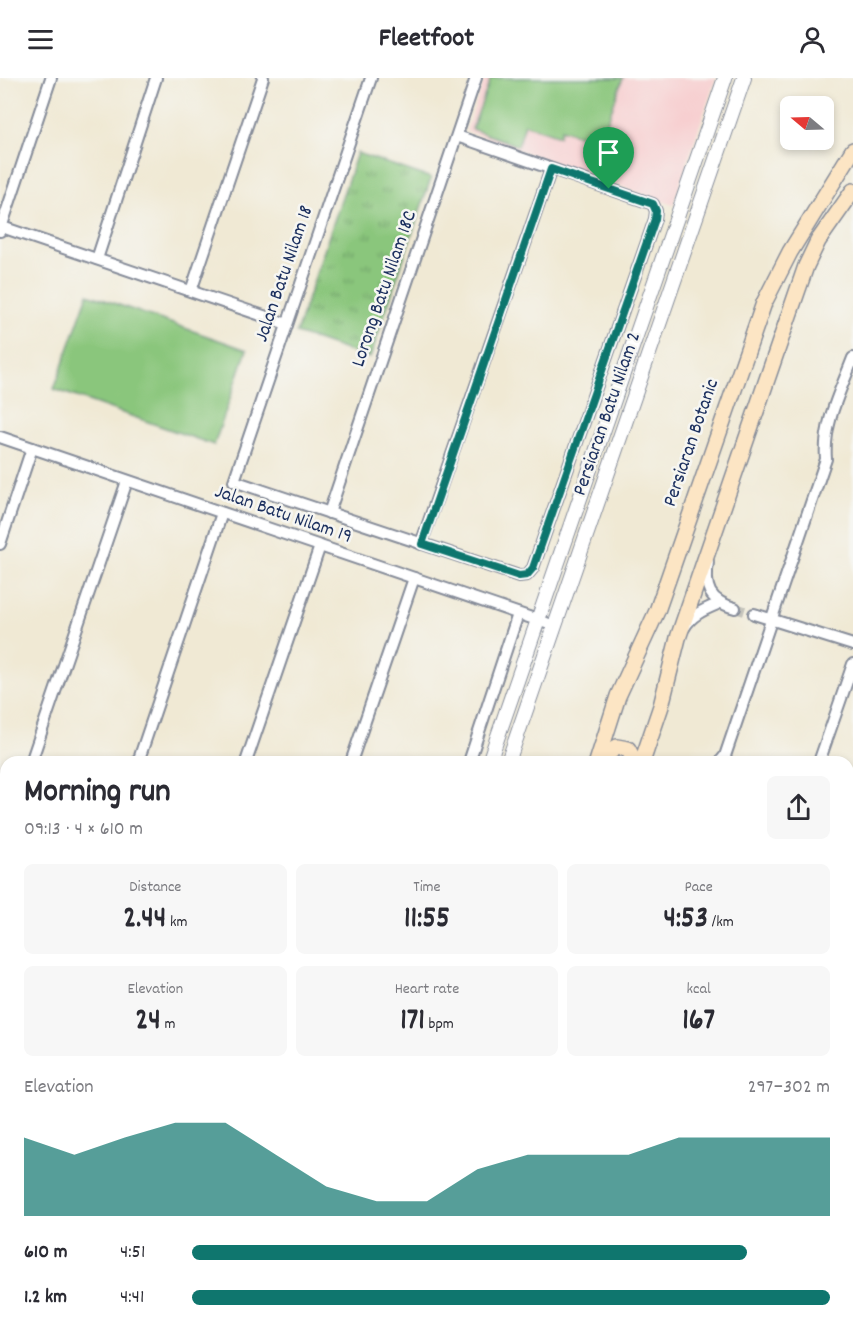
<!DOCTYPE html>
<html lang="en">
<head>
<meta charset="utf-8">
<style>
  :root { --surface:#fff; --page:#f7f7f7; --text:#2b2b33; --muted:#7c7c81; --accent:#0f766e }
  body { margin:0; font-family:Dekko,sans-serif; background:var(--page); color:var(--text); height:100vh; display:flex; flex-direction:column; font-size:22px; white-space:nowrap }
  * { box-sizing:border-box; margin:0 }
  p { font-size:20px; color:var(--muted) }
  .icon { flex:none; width:33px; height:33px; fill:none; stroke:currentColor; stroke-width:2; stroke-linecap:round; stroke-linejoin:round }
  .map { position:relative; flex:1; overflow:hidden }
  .drawer { position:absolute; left:0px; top:678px; width:854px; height:578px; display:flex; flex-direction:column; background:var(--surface); border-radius:18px 18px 0 0; box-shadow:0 3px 9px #0003 }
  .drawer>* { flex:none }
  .needle { width:39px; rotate:289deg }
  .controls { position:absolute; left:780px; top:18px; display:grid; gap:12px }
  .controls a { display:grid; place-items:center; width:54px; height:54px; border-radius:9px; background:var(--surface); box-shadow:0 3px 9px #0003; font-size:30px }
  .pin { position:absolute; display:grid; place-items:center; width:51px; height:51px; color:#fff; margin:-62px -26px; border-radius:50% 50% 50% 0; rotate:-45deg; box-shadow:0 0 6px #0007 }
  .pin .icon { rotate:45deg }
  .round { display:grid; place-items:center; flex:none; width:63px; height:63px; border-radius:9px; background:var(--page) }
  .summary { display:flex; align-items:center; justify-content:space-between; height:102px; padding:0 24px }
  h1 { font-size:33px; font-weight:700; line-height:45px }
  .stats { display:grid; grid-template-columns:repeat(3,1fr); gap:9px; height:102px; padding:6px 24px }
  .stats div { display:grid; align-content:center; border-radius:9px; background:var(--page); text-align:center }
  .stats b { font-size:30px; font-weight:700 }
  .stats small { font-size:16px; font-weight:400 }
  .stats p { font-size:16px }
  .chart { height:168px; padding:12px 24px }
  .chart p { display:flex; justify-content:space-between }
  .chart svg { width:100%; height:108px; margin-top:6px; fill:var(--accent); opacity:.7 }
  ul { padding:0 24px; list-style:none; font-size:20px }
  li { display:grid; grid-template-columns:96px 72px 1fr; align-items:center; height:45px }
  li i { height:15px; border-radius:8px; background:var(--accent) }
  header { display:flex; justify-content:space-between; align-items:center; height:78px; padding:0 24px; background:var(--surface); font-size:27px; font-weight:700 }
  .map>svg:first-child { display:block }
  .built { fill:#f7cfd0 }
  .grass { fill:url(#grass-dots); stroke:#527a6d; stroke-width:1.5 }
  .park { fill:url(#park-tufts); stroke:#527a6d; stroke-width:1.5 }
  .garden { fill:#8ac67c; stroke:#527a6d; stroke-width:1.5 }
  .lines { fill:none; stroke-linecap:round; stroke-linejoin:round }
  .minor-tunnel { stroke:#c5c4bc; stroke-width:10; stroke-dasharray:10 5; stroke-linecap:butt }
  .minor-casing { stroke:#868c99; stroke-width:14 }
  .tertiary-casing { stroke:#868c99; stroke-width:16 }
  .secondary-casing { stroke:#868c99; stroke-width:18 }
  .minor { stroke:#fff; stroke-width:10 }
  .tertiary { stroke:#fff; stroke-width:14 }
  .secondary { stroke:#fce5c4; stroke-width:15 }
  .route-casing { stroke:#fff; stroke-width:12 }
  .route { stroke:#0f766e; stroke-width:8 }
  .labels { text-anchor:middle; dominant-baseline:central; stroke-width:5; stroke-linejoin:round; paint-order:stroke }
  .street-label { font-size:20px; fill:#1b2f5e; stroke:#f6f6f2 }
</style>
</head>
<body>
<header><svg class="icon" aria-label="menu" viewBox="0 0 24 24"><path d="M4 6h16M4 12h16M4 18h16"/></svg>Fleetfoot<svg class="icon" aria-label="person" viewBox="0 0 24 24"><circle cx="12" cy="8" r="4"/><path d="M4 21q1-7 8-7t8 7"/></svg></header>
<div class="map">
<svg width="853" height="1255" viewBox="0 0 853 1255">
  <defs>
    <pattern id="grass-dots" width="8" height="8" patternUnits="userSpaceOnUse" patternTransform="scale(1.5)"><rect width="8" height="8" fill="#8ac67c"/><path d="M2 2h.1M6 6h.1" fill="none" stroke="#70a169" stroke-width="1.8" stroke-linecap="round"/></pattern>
    <pattern id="park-tufts" width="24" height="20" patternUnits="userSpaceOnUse" patternTransform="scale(1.5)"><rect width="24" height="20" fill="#8ac67c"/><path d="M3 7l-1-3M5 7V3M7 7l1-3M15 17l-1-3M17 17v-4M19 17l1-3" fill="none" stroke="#70a169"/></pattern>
  </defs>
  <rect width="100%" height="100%" fill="#f6f6f2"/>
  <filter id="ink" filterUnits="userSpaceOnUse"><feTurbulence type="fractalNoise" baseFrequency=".0167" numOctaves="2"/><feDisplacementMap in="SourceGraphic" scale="12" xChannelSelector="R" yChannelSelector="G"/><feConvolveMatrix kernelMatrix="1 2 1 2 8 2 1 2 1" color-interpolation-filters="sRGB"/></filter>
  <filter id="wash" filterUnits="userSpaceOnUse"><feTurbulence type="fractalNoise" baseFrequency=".008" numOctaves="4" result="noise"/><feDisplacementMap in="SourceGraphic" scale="24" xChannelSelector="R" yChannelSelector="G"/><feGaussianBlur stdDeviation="1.35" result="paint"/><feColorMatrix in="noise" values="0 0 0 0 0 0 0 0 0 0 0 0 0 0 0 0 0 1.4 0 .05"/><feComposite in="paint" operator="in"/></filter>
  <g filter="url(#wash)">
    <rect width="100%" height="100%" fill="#f0e9d4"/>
    <polygon class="built" points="485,0 716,0 673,127 466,53"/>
    <polygon class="grass" points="6,789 6,894 0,856 0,790"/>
    <polygon class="park" points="357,75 431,100 370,280 296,255"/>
    <g class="garden">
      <polygon points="491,0 623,0 600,64 561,51 559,58 525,46 518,68 472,51"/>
      <polygon points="88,216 247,272 214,367 54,311"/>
    </g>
  </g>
  <g filter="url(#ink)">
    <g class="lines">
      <polyline class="minor-tunnel" points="735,530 754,536"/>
      <g class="minor-casing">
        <g id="minor">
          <polyline points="371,0 234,403 519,498 527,497 533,490 655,141 656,133 653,126 457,58"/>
          <polyline points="2,149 287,246"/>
          <polyline points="0,153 51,0"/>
          <polyline points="97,181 156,0"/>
          <polyline points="191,213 263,0"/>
          <polyline points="0,359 555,548"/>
          <polyline points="329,435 476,0"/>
          <polyline points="0,466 32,370"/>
          <polyline points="421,466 551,91"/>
          <path d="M708 484C704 510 709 523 735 530"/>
          <polyline points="754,536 853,567"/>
          <path d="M684 550C692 536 706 531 720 525"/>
          <polyline points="31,684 127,403"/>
          <polyline points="138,684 222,435"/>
          <polyline points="246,684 320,468"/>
          <polyline points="351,684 414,500"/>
          <polyline points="469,684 518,536"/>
          <path d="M720 684 725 678 826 381C823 345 841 312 853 280"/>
          <polyline points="819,684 853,586"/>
          <polyline points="0,719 6,718"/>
          <polyline points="0,736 6,735"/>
          <polyline points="0,754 6,753"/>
          <polyline points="848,884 853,868"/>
          <polyline points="0,919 6,957"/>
          <polyline points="848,920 853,923"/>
          <polyline points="0,1179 6,1178"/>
          <polyline points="848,1201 853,1185"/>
          <polyline points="617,1250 632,1255"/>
          <polyline points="45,1255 46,1250"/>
          <polyline points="121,1255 161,1250 194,1255"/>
          <polyline points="523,1255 525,1250"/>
          <polyline points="726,1255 728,1250"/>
          <polyline points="829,1255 831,1250"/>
        </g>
      </g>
      <g class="tertiary-casing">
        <g id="tertiary">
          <polyline points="489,684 725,0"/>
          <polyline points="508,684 744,0"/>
        </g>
      </g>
      <g class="secondary-casing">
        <g id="secondary">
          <polyline points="598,683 617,669 628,671 635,684"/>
          <polyline points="597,684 618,618 657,533 764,225 790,174 853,72"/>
          <polyline points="642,684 661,628 678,560 806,188 818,163 853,113"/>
          <polyline points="0,1224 6,1223"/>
          <polyline points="0,1245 6,1244"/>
          <polyline points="291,1250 307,1255"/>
          <polyline points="408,1255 410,1250"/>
          <polyline points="432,1255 434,1250"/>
        </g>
      </g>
      <use href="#minor" class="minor"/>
      <use href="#tertiary" class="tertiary"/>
      <use href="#secondary" class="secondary"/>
    </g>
  </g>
  <g class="lines" filter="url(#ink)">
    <g class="route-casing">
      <polygon id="route" points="551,91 653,126 656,133 655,141 533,490 527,497 519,498 422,466"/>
    </g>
    <use href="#route" class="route"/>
  </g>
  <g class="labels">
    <g class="street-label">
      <text transform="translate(285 196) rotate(-71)">Jalan Batu Nilam 18</text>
      <text transform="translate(385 211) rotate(-71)">Lorong Batu Nilam 18C</text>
      <text transform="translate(608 336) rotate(-71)">Persiaran Batu Nilam 2</text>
      <text transform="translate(692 365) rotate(-71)">Persiaran Botanic</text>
      <text transform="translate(283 437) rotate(19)">Jalan Batu Nilam 19</text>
    </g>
  </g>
</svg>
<div class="controls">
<a><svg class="needle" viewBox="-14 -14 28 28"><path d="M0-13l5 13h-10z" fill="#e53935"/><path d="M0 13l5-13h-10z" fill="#7c7c81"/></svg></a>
</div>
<div class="pin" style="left:609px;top:111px;background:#1e9e55"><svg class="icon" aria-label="arrive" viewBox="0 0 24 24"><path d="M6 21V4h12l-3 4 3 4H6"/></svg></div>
<section class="drawer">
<div class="summary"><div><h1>Morning run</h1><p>09:13 · 4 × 610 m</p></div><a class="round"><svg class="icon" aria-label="share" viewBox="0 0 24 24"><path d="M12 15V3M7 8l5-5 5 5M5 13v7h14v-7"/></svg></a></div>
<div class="stats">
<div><p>Distance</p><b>2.44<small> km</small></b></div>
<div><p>Time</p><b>11:55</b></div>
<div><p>Pace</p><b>4:53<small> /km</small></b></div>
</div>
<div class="stats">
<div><p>Elevation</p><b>24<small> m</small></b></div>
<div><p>Heart rate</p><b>171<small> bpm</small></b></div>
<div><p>kcal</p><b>167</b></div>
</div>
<div class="chart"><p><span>Elevation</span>297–302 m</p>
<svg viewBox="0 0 160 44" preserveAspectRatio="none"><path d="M0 44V12L10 19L20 12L30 6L40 6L50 19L60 32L70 38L80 38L90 25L100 19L110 19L120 19L130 12L140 12L150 12L160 12V44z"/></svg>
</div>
<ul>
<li><b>610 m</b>4:51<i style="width:87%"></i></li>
<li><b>1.2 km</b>4:41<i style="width:100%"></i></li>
</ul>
</section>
</div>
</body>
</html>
